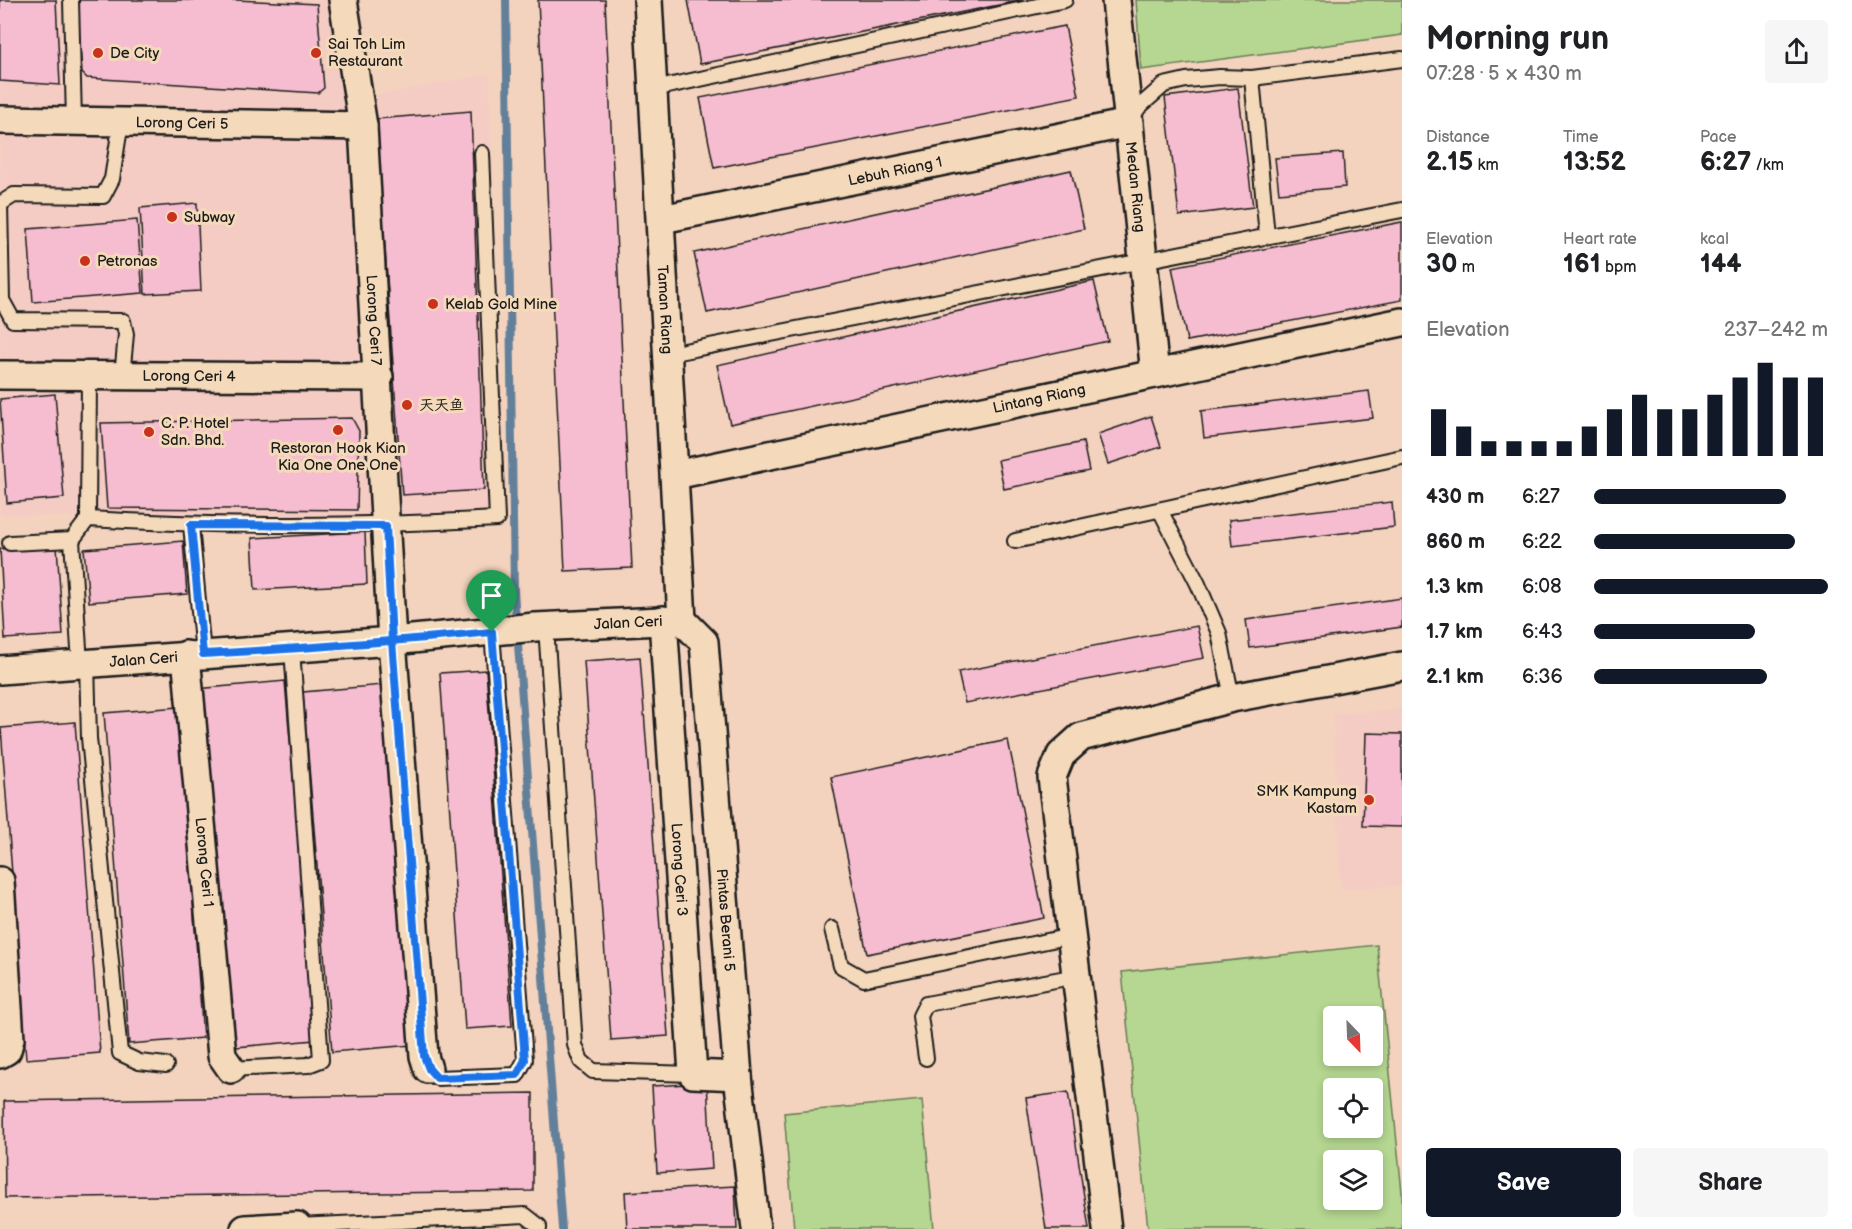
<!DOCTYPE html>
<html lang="en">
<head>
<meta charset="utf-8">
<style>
  :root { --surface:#fff; --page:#f6f6f6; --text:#202124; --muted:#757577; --accent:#111827 }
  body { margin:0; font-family:"Balsamiq Sans","LXGW WenKai TC",sans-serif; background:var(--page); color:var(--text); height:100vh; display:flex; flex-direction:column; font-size:22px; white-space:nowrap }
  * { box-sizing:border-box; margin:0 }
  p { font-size:20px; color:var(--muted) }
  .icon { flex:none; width:33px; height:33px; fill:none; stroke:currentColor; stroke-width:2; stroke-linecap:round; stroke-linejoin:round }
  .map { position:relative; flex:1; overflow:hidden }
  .drawer { display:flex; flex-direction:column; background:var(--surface); width:450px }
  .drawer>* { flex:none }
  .needle { width:39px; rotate:157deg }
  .controls { position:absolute; left:1323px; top:1006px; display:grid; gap:12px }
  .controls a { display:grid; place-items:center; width:60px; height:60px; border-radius:6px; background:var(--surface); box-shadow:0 3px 9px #0003; font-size:30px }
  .pin { position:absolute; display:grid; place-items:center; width:51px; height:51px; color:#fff; margin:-62px -26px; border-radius:50% 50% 50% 0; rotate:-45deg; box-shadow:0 0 6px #0007 }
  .pin .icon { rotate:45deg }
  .round { display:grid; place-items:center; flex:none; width:63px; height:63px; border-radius:6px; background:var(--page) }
  .summary { display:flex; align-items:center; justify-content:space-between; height:102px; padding:0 24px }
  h1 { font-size:33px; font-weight:600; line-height:45px }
  .stats { display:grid; grid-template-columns:repeat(3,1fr); gap:9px; height:102px; padding:6px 24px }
  .stats div { display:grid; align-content:center }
  .stats b { font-size:26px; font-weight:600 }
  .stats small { font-size:16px; font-weight:400 }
  .stats p { font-size:16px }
  .chart { height:168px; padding:12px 24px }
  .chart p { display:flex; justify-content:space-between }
  .chart svg { width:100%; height:108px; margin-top:6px; stroke:var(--accent); stroke-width:6 }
  .cta { display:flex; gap:12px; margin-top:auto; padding:12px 24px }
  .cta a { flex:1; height:69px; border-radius:6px; background:var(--accent); color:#fff; font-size:24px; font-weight:600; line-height:69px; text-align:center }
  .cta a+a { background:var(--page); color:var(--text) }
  ul { padding:0 24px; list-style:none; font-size:20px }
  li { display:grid; grid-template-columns:96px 72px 1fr; align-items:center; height:45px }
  li i { height:15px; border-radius:8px; background:var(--accent) }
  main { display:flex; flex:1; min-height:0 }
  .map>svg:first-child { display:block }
  .built { fill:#f5ccc3 }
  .green { fill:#b5d791; stroke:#687a56; stroke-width:1.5; fill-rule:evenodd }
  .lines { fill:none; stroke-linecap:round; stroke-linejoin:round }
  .stream { stroke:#64809b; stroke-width:8 }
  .building { fill:#f6bccf; stroke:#1c1c1c; stroke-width:1.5 }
  .service-casing { stroke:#1c1c1c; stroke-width:18 }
  .minor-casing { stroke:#1c1c1c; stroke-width:32 }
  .service { stroke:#f4d9ba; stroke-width:14 }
  .minor { stroke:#f4d9ba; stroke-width:27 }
  .route-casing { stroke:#fff; stroke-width:12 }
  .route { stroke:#1a73e8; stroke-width:8 }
  .poi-dot { fill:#c8321e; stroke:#f4d9ba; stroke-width:2 }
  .labels { text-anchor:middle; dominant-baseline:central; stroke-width:6; stroke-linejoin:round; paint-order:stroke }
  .poi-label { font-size:15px; fill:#1c1c1c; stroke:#f4d9ba; text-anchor:start }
  .street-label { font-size:15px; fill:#1c1c1c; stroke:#f4d9ba }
</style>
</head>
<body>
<main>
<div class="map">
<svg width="1402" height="1229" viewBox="0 0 1402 1229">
  <rect width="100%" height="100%" fill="#f4d3be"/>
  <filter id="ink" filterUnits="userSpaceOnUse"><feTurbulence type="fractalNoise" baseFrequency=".0167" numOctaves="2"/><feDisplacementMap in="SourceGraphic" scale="12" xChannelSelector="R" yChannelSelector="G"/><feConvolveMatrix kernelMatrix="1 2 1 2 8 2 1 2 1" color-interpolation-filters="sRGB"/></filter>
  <g filter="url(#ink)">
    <g class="built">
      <polygon points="0,0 356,0 374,95 490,74 500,528 0,515"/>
      <polygon points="1402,709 1402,886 1340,889 1333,714"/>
    </g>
    <g class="green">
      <polygon points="1136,0 1402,0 1402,35 1141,70"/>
      <path d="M1377 945 1402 1192V1229H1148L1122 972ZM1334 1017H1372V1056H1334ZM1334 1089H1372V1128H1334ZM1334 1161H1372V1200H1334Z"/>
      <polygon points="922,1100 934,1229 794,1229 784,1113"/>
    </g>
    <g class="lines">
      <polyline class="stream" points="506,0 514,592 562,1229"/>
    </g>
    <g class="building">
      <polygon points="0,0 56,0 60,85 0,81"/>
      <polygon points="80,0 236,0 317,4 324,88 318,93 87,78 82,73 77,3"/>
      <polygon points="538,0 605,0 632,568 565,571"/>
      <polygon points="688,0 1024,0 700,64"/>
      <polygon points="1065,26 1079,96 714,168 700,98"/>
      <polygon points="1238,88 1253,207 1179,216 1165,97"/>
      <polygon points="471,111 484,490 402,495 376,119"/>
      <polygon points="1343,153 1345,187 1279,193 1275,158"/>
      <polygon points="1071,170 1084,229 707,313 694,253"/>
      <polygon points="197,203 201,291 145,294 140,208"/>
      <polygon points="137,220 143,293 33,302 28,229"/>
      <polygon points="1402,222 1402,300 1187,341 1172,267"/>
      <polygon points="1094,281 1108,341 730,424 717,365"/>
      <polygon points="1369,391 1373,418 1204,438 1201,411"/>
      <polygon points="55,394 64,498 7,503 0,399"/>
      <polygon points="1151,416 1161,447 1108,464 1098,434"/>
      <polygon points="352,418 359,431 357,510 107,508 101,423"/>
      <polygon points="1083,442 1089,471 1004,489 998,460"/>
      <polygon points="1392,502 1394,527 1232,546 1229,520"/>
      <polygon points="365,532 367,584 255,590 252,538"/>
      <polygon points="183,541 187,594 89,602 84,549"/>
      <polygon points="57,546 63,635 5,639 0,549"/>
      <polygon points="1402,598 1402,627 1250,648 1246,620"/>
      <polygon points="1197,626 1204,658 965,703 958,672"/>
      <polygon points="640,657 668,1036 611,1040 584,661"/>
      <polygon points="486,670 512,1026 465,1029 440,673"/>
      <polygon points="285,681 315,1040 225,1048 196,689"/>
      <polygon points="383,685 412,1045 332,1052 303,692"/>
      <polygon points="179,707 203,1038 129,1044 104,713"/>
      <polygon points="75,722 100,1053 26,1059 1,728"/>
      <polygon points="1366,733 1402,734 1402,827 1363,826"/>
      <polygon points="1008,740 1044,918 867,954 831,777"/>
      <polygon points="707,1083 712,1169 657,1173 652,1086"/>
      <polygon points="1068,1092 1089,1229 1046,1229 1026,1098"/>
      <polygon points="533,1093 533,1191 5,1198 4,1101"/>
      <polygon points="735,1186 737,1229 627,1229 625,1192"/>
    </g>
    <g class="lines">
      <g class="service-casing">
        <g id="service">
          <polyline points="71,0 74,121"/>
          <polyline points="1252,78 1267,236"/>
          <polyline points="654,89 1065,0"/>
          <polyline points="1130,120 1139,107 1164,85 1186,80 1220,77 1252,78 1402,59"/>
          <polyline points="121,121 112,179 103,196 14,195 0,204 2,300 13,320 123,321 126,334 122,377"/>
          <polyline points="669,354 1402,210"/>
          <polyline points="1160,510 1198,584 1219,633 1232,698"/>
          <polyline points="88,519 89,377"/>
          <polyline points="191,525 203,654"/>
          <polyline points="72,540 80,664"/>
          <polyline points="1015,541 1402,457"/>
          <path d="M10 543 72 540 88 519C225 527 360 527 497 519L482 153"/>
          <polyline points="546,627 575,1045 581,1061 593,1071 693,1074"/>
          <polyline points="87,663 89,738 120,1053 139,1062 166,1065"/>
          <polyline points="832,929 841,966 864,979 1071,936"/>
          <polyline points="926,1058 920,1016 926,1004 1077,976"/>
          <polyline points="231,1069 308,1065 321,1060 292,649"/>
          <polyline points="428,1069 437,1078 517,1075 525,1060 492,632"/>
          <polyline points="298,1229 297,1226 525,1215 539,1226 539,1229"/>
        </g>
      </g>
      <g class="minor-casing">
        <g id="minor">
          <path id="s1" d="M343 0 363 126 392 641 424 1056 428 1069"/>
          <path id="s2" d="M648 0 682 620"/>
          <path id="s3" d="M1116 0 1155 374"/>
          <path id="s4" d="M0 120 363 126"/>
          <path id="s5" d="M662 219 1129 123"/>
          <path id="s6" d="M0 375 379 377"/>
          <path id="s7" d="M675 475 1402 322"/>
          <path id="s8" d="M663 620 693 1074 738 1076"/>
          <path id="s9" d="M682 620 704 642 738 1076 756 1229"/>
          <path id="s10" d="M186 655 222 1056 231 1069"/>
          <path id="s11" d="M0 670 392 641 535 627 682 620"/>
          <polyline points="0,881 10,1039 7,1050 0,1054"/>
          <polyline points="245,1229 297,1226"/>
          <polyline points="1107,1229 1052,777 1061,755 1081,737 1232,698 1402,666"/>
        </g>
      </g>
      <use href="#service" class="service"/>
      <use href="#minor" class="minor"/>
    </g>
  </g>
  <g class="lines" filter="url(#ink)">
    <g class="route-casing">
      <path id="route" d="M492 632C396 641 300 649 203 654L191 525 386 526 392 641 424 1056 429 1069 437 1078 517 1075 525 1060 492 632"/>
    </g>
    <use href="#route" class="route"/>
  </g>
  <g class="poi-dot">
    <circle cx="98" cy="53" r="6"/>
    <circle cx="316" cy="53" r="6"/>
    <circle cx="172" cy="217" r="6"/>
    <circle cx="85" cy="261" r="6"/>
    <circle cx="433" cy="304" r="6"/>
    <circle cx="407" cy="405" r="6"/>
    <circle cx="338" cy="430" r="6"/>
    <circle cx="149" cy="432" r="6"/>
    <circle cx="1369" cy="800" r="6"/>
  </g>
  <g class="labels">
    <g class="poi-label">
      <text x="328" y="44">Sai Toh Lim<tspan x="328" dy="17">Restaurant</tspan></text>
      <text x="110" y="53">De City</text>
      <text x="184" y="217">Subway</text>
      <text x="97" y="261">Petronas</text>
      <text x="445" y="304">Kelab Gold Mine</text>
      <text x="419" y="405">天天鱼</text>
      <text x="161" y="423">C. P. Hotel<tspan x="161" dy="17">Sdn. Bhd.</tspan></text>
      <text x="338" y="448" text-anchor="middle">Restoran Hook Kian<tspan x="338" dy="17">Kia One One One</tspan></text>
      <text x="1357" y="791" text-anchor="end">SMK Kampung<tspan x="1357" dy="17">Kastam</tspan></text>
    </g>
    <g class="street-label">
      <text stroke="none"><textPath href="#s4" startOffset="182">Lorong Ceri 5</textPath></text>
      <text stroke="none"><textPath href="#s5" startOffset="238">Lebuh Riang 1</textPath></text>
      <text stroke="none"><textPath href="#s3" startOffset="188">Medan Riang</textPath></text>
      <text stroke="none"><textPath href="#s2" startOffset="310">Taman Riang</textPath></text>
      <text stroke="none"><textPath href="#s1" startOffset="322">Lorong Ceri 7</textPath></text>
      <text stroke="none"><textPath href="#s6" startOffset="189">Lorong Ceri 4</textPath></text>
      <text stroke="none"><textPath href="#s7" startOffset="372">Lintang Riang</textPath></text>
      <text stroke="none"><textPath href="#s11" startOffset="630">Jalan Ceri</textPath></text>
      <text stroke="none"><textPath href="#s11" startOffset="144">Jalan Ceri</textPath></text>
      <text stroke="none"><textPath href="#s10" startOffset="208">Lorong Ceri 1</textPath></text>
      <text stroke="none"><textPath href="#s8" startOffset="250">Lorong Ceri 3</textPath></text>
      <text stroke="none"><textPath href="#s9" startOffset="310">Pintas Berani 5</textPath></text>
    </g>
  </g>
</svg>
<div class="controls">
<a><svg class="needle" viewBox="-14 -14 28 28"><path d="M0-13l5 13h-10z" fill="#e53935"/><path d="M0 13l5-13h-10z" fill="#757577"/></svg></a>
<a><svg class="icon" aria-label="locate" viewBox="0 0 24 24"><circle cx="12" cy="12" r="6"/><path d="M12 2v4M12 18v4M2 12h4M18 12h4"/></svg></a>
<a><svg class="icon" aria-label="layers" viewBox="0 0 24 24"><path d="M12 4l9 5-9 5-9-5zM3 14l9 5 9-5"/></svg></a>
</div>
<div class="pin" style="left:492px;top:632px;background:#1e9e55"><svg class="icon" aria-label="arrive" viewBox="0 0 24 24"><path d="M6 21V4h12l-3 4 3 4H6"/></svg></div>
</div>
<section class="drawer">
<div class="summary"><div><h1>Morning run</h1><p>07:28 · 5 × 430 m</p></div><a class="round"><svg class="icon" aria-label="share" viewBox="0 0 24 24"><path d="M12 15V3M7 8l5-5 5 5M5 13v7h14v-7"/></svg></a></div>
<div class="stats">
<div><p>Distance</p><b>2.15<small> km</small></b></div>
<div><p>Time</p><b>13:52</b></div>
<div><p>Pace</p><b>6:27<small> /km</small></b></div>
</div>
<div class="stats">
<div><p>Elevation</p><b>30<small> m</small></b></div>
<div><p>Heart rate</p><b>161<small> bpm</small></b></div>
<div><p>kcal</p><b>144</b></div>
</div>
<div class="chart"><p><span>Elevation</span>237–242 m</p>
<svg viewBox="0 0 160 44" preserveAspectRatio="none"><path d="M5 44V25M15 44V32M25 44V38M35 44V38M45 44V38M55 44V38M65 44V32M75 44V25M85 44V19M95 44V25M105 44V25M115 44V19M125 44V12M135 44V6M145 44V12M155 44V12"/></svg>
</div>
<ul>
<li><b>430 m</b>6:27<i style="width:82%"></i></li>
<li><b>860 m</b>6:22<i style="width:86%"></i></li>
<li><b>1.3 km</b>6:08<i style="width:100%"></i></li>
<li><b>1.7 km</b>6:43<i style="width:69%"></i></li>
<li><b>2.1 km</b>6:36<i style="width:74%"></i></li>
</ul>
<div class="cta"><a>Save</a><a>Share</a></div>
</section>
</main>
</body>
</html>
